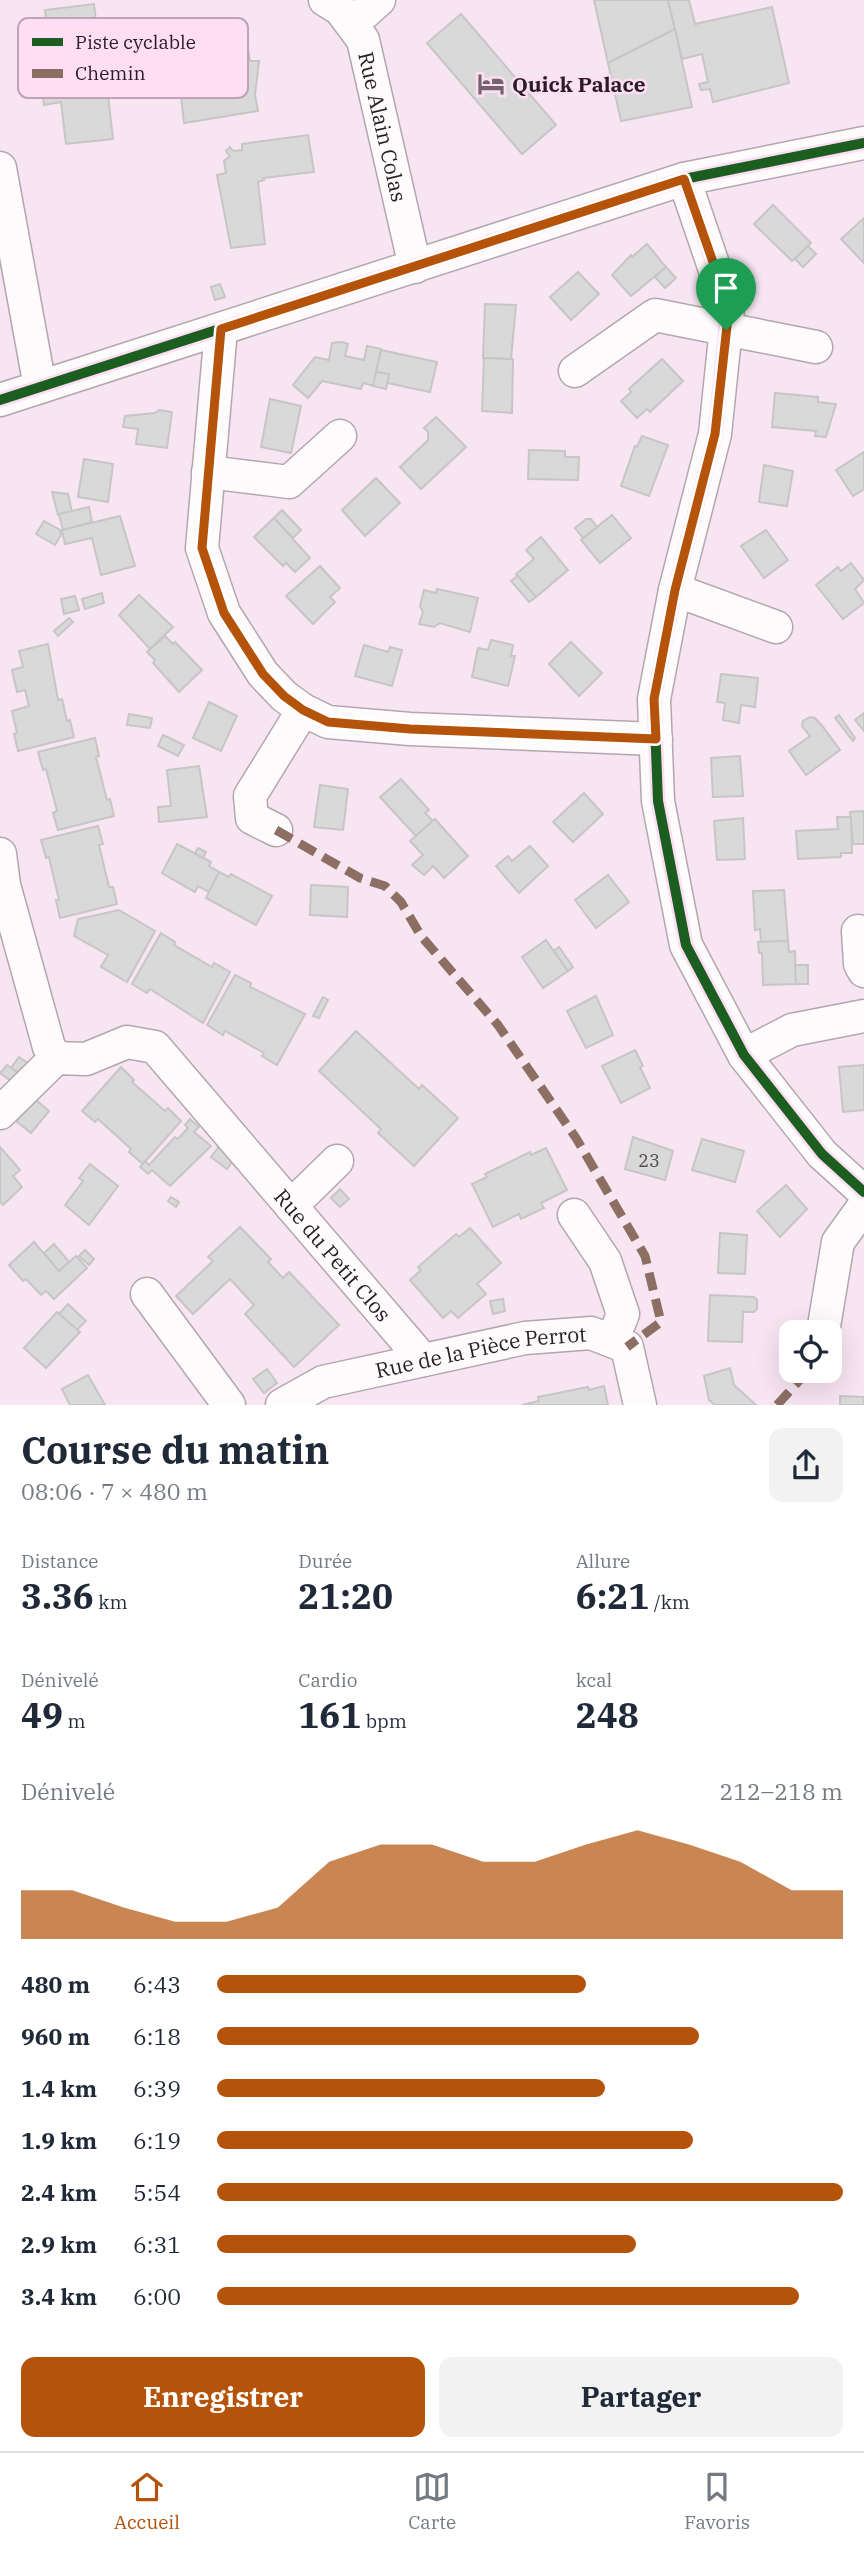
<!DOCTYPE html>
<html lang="fr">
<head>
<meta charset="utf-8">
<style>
  :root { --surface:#fff; --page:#f2f2f3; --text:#1f2937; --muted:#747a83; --line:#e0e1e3; --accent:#b45309 }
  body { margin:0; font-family:"IBM Plex Serif",serif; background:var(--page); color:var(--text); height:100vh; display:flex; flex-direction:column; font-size:26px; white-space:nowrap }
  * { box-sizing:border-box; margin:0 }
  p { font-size:23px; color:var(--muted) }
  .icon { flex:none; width:38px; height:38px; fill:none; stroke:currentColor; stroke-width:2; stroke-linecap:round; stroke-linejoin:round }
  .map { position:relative; height:1405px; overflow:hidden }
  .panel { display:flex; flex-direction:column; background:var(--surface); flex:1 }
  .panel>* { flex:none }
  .tools { position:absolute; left:779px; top:1320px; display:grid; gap:14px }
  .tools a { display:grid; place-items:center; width:63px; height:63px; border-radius:14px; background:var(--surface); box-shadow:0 7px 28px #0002; font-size:35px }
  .pin { position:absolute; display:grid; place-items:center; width:60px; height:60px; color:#fff; margin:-72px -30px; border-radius:50% 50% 50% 0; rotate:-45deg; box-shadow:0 0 7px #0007 }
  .pin .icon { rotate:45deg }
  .round { display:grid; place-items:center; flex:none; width:74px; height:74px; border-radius:14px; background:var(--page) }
  .head { display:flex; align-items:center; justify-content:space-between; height:119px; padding:0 21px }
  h1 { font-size:38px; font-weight:800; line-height:52px }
  .metrics { display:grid; grid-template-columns:repeat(3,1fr); gap:10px; height:119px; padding:7px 21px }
  .metrics div { display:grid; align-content:center }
  .metrics b { font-size:35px; font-weight:800 }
  .metrics small { font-size:19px; font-weight:400 }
  .metrics p { font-size:19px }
  .chart { height:196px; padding:14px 21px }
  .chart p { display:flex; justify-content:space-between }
  .chart svg { width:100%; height:126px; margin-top:7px; fill:var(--accent); opacity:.7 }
  .cta { display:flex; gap:14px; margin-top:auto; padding:14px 21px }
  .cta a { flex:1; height:80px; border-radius:14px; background:var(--accent); color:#fff; font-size:28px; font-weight:800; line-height:80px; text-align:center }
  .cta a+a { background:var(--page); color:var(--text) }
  ul { padding:0 21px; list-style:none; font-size:23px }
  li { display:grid; grid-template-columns:112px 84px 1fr; align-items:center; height:52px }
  li i { height:18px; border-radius:9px; background:var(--accent) }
  .menu { display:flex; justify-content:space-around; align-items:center; height:98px; border-top:2px solid var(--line); background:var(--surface); font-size:19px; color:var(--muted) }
  .menu a { display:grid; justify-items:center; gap:4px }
  .menu .active { color:var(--accent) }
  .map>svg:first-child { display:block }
  .building { fill:#dad9d9; stroke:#c7c5c6; stroke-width:2 }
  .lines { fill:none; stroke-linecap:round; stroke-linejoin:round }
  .minor-casing { stroke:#b4a6af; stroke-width:35 }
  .minor { stroke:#fefbfd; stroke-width:32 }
  .quiet { stroke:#8d6e63; stroke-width:9; stroke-dasharray:18 9; stroke-linecap:butt }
  .cycleway-casing { stroke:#ffddf4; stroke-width:15 }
  .cycleway { stroke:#1b5e20; stroke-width:10 }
  .route-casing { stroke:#fff; stroke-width:14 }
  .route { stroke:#b45309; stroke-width:9 }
  .labels { text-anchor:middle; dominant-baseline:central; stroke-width:5; stroke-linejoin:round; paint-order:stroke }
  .number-label { font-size:18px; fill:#544c52 }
  .poi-label { font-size:21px; font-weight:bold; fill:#281d25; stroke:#ffddf4; text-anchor:start }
  .street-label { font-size:21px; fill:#281d25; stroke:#ffddf4 }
  .key { fill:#ffddf4; stroke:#bea3b6; stroke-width:2 }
  .key-label { font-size:19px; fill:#281d25 }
</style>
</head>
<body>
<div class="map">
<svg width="864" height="1405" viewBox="0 0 864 1405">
  <rect width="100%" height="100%" fill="#f7e5f1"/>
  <g class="building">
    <polygon points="594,0 668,0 675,29 608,63"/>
    <polygon points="668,0 689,0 695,24 772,7 789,83 713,102 710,89 701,90 699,84 708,82 702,54 682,59"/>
    <polygon points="94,4 103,81 119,79 121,93 108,95 113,139 66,144 61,102 44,105 42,89 55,88 45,10"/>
    <polygon points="461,14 556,125 522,154 427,43"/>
    <polygon points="675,29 692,107 621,121 608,63"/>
    <polygon points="248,50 250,61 259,61 255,95 258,111 184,123 181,96 173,93 171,79 178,82 175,62"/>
    <polygon points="308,135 314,172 263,178 264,180 258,182 265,244 231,248 217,175 226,173 224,161 230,156 226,151 230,147 233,151 242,150 242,144"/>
    <polygon points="773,205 811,243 792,261 754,224"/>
    <polygon points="864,218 864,263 841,239"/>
    <polygon points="647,244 666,267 631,296 612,275 631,255 632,257"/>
    <polygon points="808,246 816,254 803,267 795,259"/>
    <polygon points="666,267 676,278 665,288 655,277"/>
    <polygon points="578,272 599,294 571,320 550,297"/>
    <polygon points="220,284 225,297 215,300 211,287"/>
    <polygon points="485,304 516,305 511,359 483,358"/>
    <polygon points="342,342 348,344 345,356 364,360 367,346 381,349 374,386 363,383 361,389 322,381 308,398 293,385 315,357 329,360 332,343"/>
    <polygon points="381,350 437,362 430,392 387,383 389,374 376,372"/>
    <polygon points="484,358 513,359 512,413 482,411"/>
    <polygon points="662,359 683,381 650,412 647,409 637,418 621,401 631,392 629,389"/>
    <polygon points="376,372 389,374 386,389 373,386"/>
    <polygon points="775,393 818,397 818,402 836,404 826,437 815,436 816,431 772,427"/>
    <polygon points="270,399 301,406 291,453 261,447"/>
    <polygon points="159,410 172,412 167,448 136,444 138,429 123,427 125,416 155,413"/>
    <polygon points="436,417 466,447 421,489 400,467 428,440 428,432 424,428"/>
    <polygon points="642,436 668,445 649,496 621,486 635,446 637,447"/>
    <polygon points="529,450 565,451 565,457 579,457 578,480 528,479"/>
    <polygon points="864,452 864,489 853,496 836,470"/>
    <polygon points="84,459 113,464 108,502 78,497"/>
    <polygon points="764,465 793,471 787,506 759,502"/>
    <polygon points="376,478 400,503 365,536 342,510"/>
    <polygon points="52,492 68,494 72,512 58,515"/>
    <polygon points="89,507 92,522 63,530 59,514"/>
    <polygon points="282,510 301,530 293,538 274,518"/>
    <polygon points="612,515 631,538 600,563 581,540"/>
    <polygon points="120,516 135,566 101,575 92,538 65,544 62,530"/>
    <polygon points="274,518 310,558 295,572 286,563 283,566 254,537"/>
    <polygon points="586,519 591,519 597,527 583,538 575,528"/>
    <polygon points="44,521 60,530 61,535 55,545 36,534"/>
    <polygon points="766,530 788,560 764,578 741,546"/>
    <polygon points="541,537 568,570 536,597 516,574 534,559 526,550"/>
    <polygon points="851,563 864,580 855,589 864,603 843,619 816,585 838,567 841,571"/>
    <polygon points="320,566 340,588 330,597 335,602 313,624 286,596"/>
    <polygon points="518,576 536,597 529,602 511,581"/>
    <polygon points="437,589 478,598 470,632 440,623 434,627 419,624 423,612 420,606 424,590 436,593"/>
    <polygon points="102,593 104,603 85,609 82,599"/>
    <polygon points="139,595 173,627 150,649 119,615"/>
    <polygon points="75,596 79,610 64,614 61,599"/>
    <polygon points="69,618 73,622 58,636 54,631"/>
    <polygon points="165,636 173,644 175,642 202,670 179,692 153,663 155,660 147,652"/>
    <polygon points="491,640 513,645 511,656 515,656 508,686 472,677 478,648 488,650"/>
    <polygon points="571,642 602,673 579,696 549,664"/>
    <polygon points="48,644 58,700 62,699 67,721 70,720 74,737 18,751 14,734 17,733 12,711 29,706 25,690 17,692 12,670 23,667 19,651"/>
    <polygon points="364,645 388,652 390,647 402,650 392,686 355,676"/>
    <polygon points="721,674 758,678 755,707 741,705 739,723 723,720 725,703 717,702"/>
    <polygon points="209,702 237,716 221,751 193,738"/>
    <polygon points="864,713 864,731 855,720"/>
    <polygon points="129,714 152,718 150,728 127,725"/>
    <polygon points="839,715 855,738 853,741 835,718"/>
    <polygon points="810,717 815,718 823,727 840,750 806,775 789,751 810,736 802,726 803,721"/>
    <polygon points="163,735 184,745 178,756 158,746"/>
    <polygon points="95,738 99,756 96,757 107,800 110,799 114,816 58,830 53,813 57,811 46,769 43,770 38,752"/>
    <polygon points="740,756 743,796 713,797 711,758"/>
    <polygon points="199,766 207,817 159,822 158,807 171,806 167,770"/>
    <polygon points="401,779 429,810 425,813 433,821 416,836 380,797"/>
    <polygon points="320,785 348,789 343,830 314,827"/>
    <polygon points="584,793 603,814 573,842 553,822"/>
    <polygon points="864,811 864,844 853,844 850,812"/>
    <polygon points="837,817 851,817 852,853 841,853 841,857 798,859 796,831 838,829"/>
    <polygon points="743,818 745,859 717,860 714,821"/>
    <polygon points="435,819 468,856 444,878 433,866 424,875 412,865 423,855 410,841"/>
    <polygon points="98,826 103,844 99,845 109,887 113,887 117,904 60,918 56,900 59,900 49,857 46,858 41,840"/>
    <polygon points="177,844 211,862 209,866 219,872 209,892 198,886 195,892 162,873"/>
    <polygon points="530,846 548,866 519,893 496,866 508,856 512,861"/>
    <polygon points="198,848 206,852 203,858 195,853"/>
    <polygon points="219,872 229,877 231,874 272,896 256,925 206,898"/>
    <polygon points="608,875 629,902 596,928 575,900"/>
    <polygon points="311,885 348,887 347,917 310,915"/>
    <polygon points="784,890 788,941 761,942 760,929 755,930 753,891"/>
    <polygon points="119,910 155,931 127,982 101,967 108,955 74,936 78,919"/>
    <polygon points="161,933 175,942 174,945 212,967 214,963 230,972 203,1023 150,989 147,993 132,984"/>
    <polygon points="546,940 568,971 543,988 522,957"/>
    <polygon points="788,941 789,952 795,951 796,984 763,985 762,953 759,953 758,942"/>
    <polygon points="559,947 573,967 568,971 554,951"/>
    <polygon points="795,965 808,965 808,984 796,984"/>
    <polygon points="235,975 251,983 250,987 305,1014 277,1065 262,1056 264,1053 225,1031 223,1035 207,1025"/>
    <polygon points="596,996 613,1035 586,1048 567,1011"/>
    <polygon points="323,997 328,1000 319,1018 313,1016"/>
    <polygon points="356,1031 419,1089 422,1085 458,1118 414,1166 378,1133 381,1129 319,1071"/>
    <polygon points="635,1050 643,1066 640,1067 650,1088 621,1103 602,1066"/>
    <polygon points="19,1057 32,1066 24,1077 11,1068"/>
    <polygon points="7,1065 24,1077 18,1086 0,1073"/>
    <polygon points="864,1065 864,1110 843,1112 839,1067"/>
    <polygon points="121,1067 134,1080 132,1082 165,1111 168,1108 181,1121 143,1164 129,1152 131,1149 98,1119 95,1122 82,1111"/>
    <polygon points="35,1099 49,1111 31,1133 16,1121"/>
    <polygon points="190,1119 199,1127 194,1132 211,1146 170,1186 152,1170 148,1174 140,1167 145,1161 149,1165 175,1137 178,1139 188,1128 185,1125"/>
    <polygon points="633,1137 673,1151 665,1180 625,1169"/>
    <polygon points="702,1139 744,1151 735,1182 692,1170"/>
    <polygon points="224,1140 238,1153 227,1169 211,1157"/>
    <polygon points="0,1147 20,1170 13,1176 22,1187 3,1205 0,1201"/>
    <polygon points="546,1148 567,1190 541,1203 544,1208 521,1219 519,1214 493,1227 472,1184 487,1177 485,1174 530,1152 531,1155"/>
    <polygon points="90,1164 118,1186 89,1225 65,1205 83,1181 79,1178"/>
    <polygon points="786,1185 807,1209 780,1237 757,1211"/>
    <polygon points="340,1189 349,1199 340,1207 331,1198"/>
    <polygon points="171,1197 179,1202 176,1207 168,1201"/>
    <polygon points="240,1227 271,1259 268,1262 283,1278 289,1272 339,1325 294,1367 245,1314 254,1305 230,1279 193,1314 176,1296 213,1261 208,1257"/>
    <polygon points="470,1228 501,1263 477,1284 486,1294 458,1318 451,1311 443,1318 410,1280 421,1270 418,1267 456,1234 459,1237"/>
    <polygon points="720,1233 747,1235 745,1274 718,1273"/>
    <polygon points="34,1242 59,1271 76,1256 87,1268 54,1299 46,1291 41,1295 26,1279 23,1281 9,1265"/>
    <polygon points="54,1244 69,1262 59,1271 44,1253"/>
    <polygon points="85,1250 94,1259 89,1265 79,1256"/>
    <polygon points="710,1295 754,1297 757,1300 757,1309 754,1312 743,1312 742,1342 708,1341"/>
    <polygon points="503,1299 505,1311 493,1314 490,1301"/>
    <polygon points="68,1304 86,1321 77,1330 59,1314"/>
    <polygon points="57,1312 80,1332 46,1368 24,1348"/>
    <polygon points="730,1368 734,1385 756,1405 715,1405 709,1400 704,1376"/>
    <polygon points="267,1369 277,1383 264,1393 253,1379"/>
    <polygon points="88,1375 105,1405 70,1405 62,1389"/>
    <polygon points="604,1386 608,1405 522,1405 539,1401 538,1397 588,1387 589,1390"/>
    <polygon points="840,1396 864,1397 864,1405 840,1405"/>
  </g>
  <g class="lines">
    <g class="minor-casing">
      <g id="minor">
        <path id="s1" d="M325 0 340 9 363 40 415 267"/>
        <polyline points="352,24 379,0"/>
        <polyline points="0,168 40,387"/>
        <polyline points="684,179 728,308 715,434 675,590 654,699 658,801 686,945 744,1055 822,1154 864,1192"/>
        <polyline points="221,329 202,548 224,613 263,674 284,696 303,710 328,722 410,729 656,739"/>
        <polyline points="575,371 655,315 816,347"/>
        <polyline points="0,400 684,179 864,143"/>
        <polyline points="208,472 289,482 340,436"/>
        <polyline points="675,590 776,627"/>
        <polyline points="276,830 252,818 250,796 303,710"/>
        <polyline points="0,854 4,885 49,1047 56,1058"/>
        <polyline points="858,931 860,964 864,971"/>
        <polyline points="744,1055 792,1030 864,1016"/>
        <path id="s2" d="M0 1113 56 1058 86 1059 127 1042 155 1047 423 1360"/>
        <polyline points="291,1206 337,1161"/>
        <polyline points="574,1215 605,1261 623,1314 612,1341"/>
        <polyline points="147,1294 229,1405"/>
        <polyline points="823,1332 838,1242 864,1206"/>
        <path id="s3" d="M282 1405 323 1382 525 1338 591 1333 627 1347 640 1405"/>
      </g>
    </g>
    <use href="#minor" class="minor"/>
    <g class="quiet">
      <polyline points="276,830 360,878 385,886 401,902 421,936 498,1025 576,1138 645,1256 661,1322 627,1347"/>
      <polyline points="777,1405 809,1370"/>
    </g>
    <g class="cycleway-casing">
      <g id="cycleway">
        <polyline points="684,179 728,308 715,434 675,590 654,699 658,801 686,945 744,1055 822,1154 864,1192"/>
        <polyline points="0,400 684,179 864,143"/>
      </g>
    </g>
    <use href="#cycleway" class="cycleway"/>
  </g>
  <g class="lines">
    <g class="route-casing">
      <polygon id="route" points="684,179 729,308 715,434 675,590 654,699 656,739 410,729 328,722 303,710 284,696 263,674 224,613 202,548 221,329"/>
    </g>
    <use href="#route" class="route"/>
  </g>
  <defs>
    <g id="hotel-bare" transform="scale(2.1)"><path d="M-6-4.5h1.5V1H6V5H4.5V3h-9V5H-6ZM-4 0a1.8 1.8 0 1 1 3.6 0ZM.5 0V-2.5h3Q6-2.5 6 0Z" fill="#70636c" stroke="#ffddf4" stroke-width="2.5" paint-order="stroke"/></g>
  </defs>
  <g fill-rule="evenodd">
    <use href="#hotel-bare" x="491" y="84"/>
  </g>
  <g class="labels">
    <g class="number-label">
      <text x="649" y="1160">23</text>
    </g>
    <g class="poi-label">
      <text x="512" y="84">Quick Palace</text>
    </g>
    <g class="street-label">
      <text stroke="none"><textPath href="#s1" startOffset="145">Rue Alain Colas</textPath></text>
      <text stroke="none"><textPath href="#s2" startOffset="455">Rue du Petit Clos</textPath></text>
      <text stroke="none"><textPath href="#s3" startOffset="208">Rue de la Pièce Perrot</textPath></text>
    </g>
  </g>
  <rect x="18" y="18" width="230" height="80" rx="10" class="key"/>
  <rect x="32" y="38" width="31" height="8" fill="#1b5e20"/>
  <rect x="32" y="69" width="31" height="9" fill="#8d6e63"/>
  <g class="key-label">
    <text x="75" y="49">Piste cyclable</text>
    <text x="75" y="80">Chemin</text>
  </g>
</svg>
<div class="tools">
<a><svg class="icon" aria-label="locate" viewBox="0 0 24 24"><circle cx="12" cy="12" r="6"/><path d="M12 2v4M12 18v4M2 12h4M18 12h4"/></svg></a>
</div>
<div class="pin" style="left:726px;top:330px;background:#1e9e55"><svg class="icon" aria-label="arrive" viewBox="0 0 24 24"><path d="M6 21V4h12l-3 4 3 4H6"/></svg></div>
</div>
<section class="panel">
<div class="head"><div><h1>Course du matin</h1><p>08:06 · 7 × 480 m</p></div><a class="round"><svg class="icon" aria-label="share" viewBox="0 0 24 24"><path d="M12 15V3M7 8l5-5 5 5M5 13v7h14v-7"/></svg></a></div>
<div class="metrics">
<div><p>Distance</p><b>3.36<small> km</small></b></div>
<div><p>Durée</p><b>21:20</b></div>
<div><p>Allure</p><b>6:21<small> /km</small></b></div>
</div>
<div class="metrics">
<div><p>Dénivelé</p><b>49<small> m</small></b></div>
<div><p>Cardio</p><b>161<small> bpm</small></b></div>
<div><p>kcal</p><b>248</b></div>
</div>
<div class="chart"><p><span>Dénivelé</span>212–218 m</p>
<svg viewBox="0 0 160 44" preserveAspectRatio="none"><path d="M0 44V27L10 27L20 33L30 38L40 38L50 33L60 17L70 11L80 11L90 17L100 17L110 11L120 6L130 11L140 17L150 27L160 27V44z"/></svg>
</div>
<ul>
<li><b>480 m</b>6:43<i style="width:59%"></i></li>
<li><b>960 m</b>6:18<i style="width:77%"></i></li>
<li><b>1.4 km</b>6:39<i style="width:62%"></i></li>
<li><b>1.9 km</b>6:19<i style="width:76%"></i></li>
<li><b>2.4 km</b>5:54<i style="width:100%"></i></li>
<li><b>2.9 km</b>6:31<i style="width:67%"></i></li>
<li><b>3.4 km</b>6:00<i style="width:93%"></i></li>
</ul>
<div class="cta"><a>Enregistrer</a><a>Partager</a></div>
</section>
<nav class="menu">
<a class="active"><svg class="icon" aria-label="home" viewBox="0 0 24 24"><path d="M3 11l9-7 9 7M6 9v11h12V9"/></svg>Accueil</a>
<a><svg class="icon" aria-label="map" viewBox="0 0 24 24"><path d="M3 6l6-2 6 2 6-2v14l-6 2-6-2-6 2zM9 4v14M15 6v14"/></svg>Carte</a>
<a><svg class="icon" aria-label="saved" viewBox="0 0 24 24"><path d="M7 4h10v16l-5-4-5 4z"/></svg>Favoris</a>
</nav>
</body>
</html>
